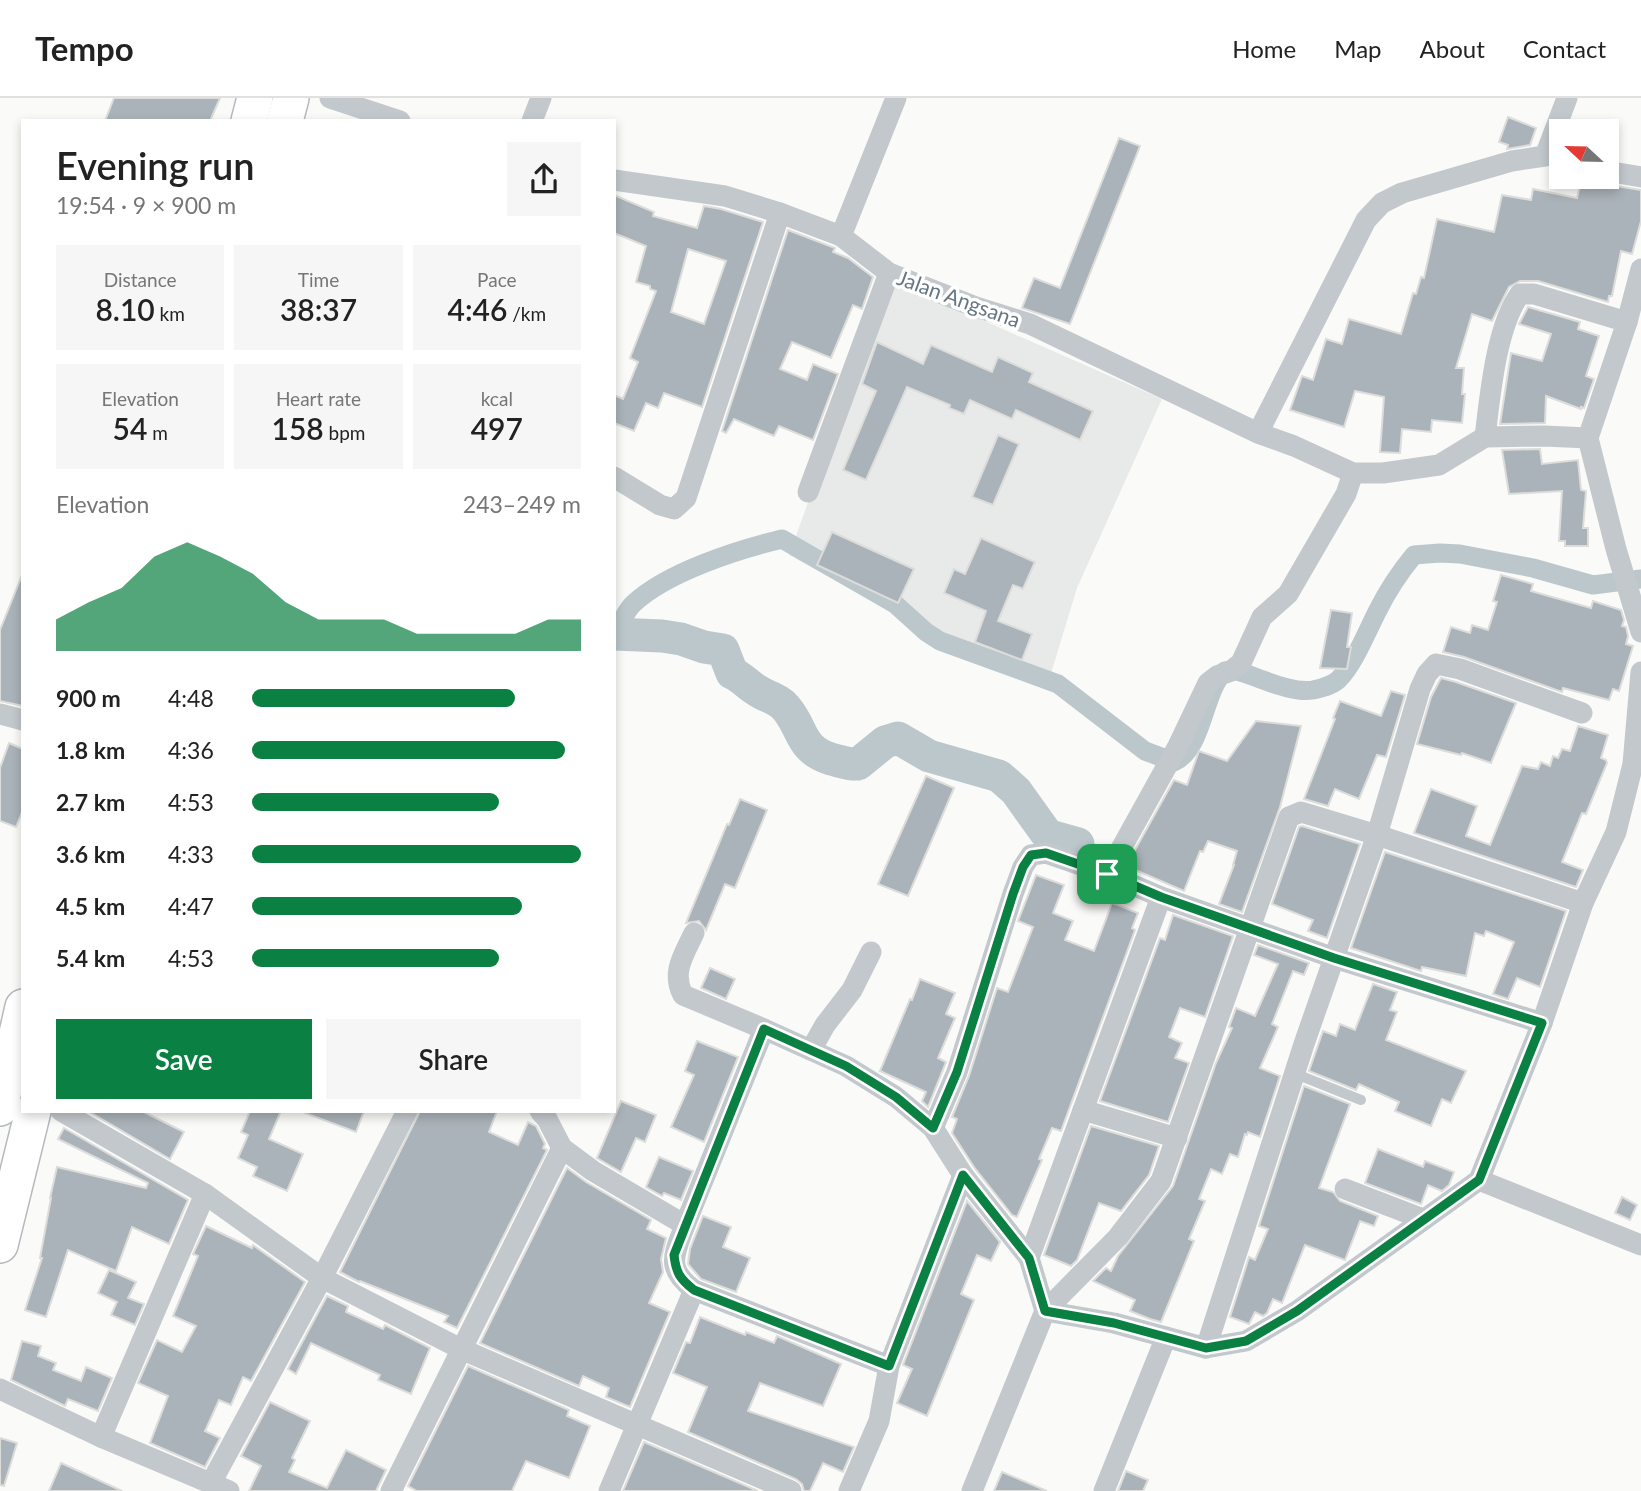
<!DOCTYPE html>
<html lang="en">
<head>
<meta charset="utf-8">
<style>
  :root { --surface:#fff; --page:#f6f6f6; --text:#222; --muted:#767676; --line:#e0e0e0; --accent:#0b8043 }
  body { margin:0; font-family:Lato,sans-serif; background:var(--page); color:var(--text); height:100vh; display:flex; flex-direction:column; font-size:26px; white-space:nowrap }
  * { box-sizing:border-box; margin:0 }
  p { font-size:23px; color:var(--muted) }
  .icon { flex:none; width:38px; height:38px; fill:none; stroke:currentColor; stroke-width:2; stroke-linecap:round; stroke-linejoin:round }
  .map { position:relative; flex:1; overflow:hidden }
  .panel { position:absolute; left:21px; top:21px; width:595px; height:994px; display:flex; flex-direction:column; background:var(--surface); border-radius:0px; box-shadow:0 4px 10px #0003 }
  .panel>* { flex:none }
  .needle { width:46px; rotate:292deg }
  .tools { position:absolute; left:1549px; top:21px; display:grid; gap:14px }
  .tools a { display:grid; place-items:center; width:70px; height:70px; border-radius:0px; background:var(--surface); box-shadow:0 4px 10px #0003; font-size:35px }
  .pin { position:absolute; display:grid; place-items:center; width:60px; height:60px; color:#fff; margin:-30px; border-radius:14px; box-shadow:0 4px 10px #0006 }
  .round { display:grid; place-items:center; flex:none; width:74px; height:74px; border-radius:0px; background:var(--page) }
  .overview { display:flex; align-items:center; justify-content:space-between; height:119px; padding:0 35px }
  h1 { font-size:38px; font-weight:600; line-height:52px }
  .figures { display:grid; grid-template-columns:repeat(3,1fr); gap:10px; height:119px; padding:7px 35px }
  .figures div { display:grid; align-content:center; border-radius:0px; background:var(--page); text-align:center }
  .figures b { font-size:30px; font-weight:600 }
  .figures small { font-size:19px; font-weight:400 }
  .figures p { font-size:19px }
  .chart { height:196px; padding:14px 35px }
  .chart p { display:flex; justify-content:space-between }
  .chart svg { width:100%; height:126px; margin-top:7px; fill:var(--accent); opacity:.7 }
  .button { display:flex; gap:14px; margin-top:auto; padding:14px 35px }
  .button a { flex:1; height:80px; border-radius:0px; background:var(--accent); color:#fff; font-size:28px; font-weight:600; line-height:80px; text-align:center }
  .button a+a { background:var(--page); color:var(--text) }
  ul { padding:0 35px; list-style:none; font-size:23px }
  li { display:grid; grid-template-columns:112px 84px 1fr; align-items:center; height:52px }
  li i { height:18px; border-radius:9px; background:var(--accent) }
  header { display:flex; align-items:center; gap:42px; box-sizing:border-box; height:98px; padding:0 35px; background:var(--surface); border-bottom:2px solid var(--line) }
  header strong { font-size:33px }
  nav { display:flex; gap:38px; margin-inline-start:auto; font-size:24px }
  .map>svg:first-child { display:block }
  .built { fill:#e8e9e9 }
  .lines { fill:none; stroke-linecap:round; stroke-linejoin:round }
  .canal { stroke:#bbc7cb; stroke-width:19 }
  .river { stroke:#bbc7cb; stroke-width:33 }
  .building { fill:#aab3b9; stroke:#dcdcda; stroke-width:2; fill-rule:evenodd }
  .trunk-casing { stroke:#b4b9bd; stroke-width:38 }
  .service { stroke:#c3c8cc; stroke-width:10 }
  .minor { stroke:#c3c8cc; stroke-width:21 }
  .trunk { stroke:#fff; stroke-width:35 }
  .route-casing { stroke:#fff; stroke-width:14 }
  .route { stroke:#0b8043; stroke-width:9 }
  .labels { text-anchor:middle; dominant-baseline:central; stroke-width:7; stroke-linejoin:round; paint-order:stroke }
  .street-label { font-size:21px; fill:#657683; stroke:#fff }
</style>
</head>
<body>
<header>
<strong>Tempo</strong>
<nav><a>Home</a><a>Map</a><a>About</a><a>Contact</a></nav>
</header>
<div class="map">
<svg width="1641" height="1393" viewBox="0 0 1641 1393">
  <rect width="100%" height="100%" fill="#fafaf8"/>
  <polygon class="built" points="889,181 1162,301 1077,490 1049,582 909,523 789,457"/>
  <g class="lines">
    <path class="canal" d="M614 532C622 525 625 514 633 506 667 474 737 452 782 441L895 506 926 534 940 543 1058 586 1145 653 1174 664C1204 650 1203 593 1225 573 1239 567 1284 597 1313 592 1322 590 1331 588 1338 582 1354 567 1368 531 1378 512 1388 492 1400 474 1414 457L1440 455 1460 456 1533 470 1593 487 1641 481"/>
    <path class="river" d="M614 536 662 538 681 541 704 549 723 552 732 575C742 579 747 587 758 593 767 599 779 601 786 610 804 631 799 651 831 661 840 663 849 667 858 666L885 644 898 640 929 658 999 678 1016 693 1046 735 1053 739 1078 746"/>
  </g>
  <g class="building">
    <polygon points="114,0 220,0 210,23 105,23"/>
    <polygon points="1508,19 1536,30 1530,47 1507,51 1508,47 1499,44"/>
    <polygon points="1119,40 1140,48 1070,226 1022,210 1034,180 1060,190"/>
    <polygon points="1582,79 1594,79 1604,86 1641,92 1641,123 1632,156 1621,153 1612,198 1609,198 1608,204 1538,183 1520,183 1509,189 1492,223 1472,216 1456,270 1464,270 1462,296 1465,296 1462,325 1432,322 1431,334 1402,331 1400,355 1380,354 1384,299 1355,293 1344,329 1290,312 1302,278 1313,282 1326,241 1342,246 1349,221 1401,236 1413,195 1416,196 1421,179 1424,180 1437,121 1494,134 1502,97 1531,102 1533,91 1577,100"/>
    <path d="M614 97 654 114 653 118 697 130 704 108 721 111 763 124 702 309 664 295 658 310 646 305 634 333 614 325V297L623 301 638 264 630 260 656 193 650 191V188L636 184 646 148 614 135ZM688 151 726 163 704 226 671 214Z"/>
    <polygon points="788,132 835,150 833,154 848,160 873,179 862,211 853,207 831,260 792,244 780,271 807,282 813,266 838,276 813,342 779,328 774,338 734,321 726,335 722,333"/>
    <polygon points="1528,209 1580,224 1578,231 1599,238 1586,278 1594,281 1584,310 1581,309 1581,311 1546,298 1545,325 1500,326 1511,255 1542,263 1551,236 1519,226"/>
    <polygon points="877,244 923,266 931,247 992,274 998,259 1033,275 1029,284 1093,313 1080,342 1016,312 1012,321 970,302 964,316 949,310 950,307 907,289 866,382 843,372 876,293 862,286"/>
    <polygon points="998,337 1019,346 993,407 972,399"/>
    <polygon points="1540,351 1542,366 1578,362 1581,392 1586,393 1583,430 1588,430 1588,448 1565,448 1565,443 1559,443 1562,393 1509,396 1502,352"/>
    <polygon points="832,434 914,471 898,505 817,467"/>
    <polygon points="981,440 1035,464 1023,491 1013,487 998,523 1032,536 1022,562 975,544 986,513 944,495 954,471 965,476"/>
    <polygon points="22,477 23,477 23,608 0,603 0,532"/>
    <polygon points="1501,477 1533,486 1531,493 1591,510 1593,503 1621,512 1624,522 1622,528 1626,529 1628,538 1626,546 1633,548 1619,593 1613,591 1609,602 1563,590 1562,594 1464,559 1443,554 1451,529 1470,535 1472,527 1488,532 1497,504 1493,503"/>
    <polygon points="1331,512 1352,515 1347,549 1351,549 1347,571 1320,570"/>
    <polygon points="1441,580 1456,584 1516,605 1491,665 1462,655 1461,657 1417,646 1431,599"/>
    <polygon points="1391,593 1405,597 1386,659 1377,657 1359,701 1335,691 1328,708 1304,701 1335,621 1333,620 1340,603 1381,618"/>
    <polygon points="1256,623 1301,628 1280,709 1242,814 1219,806 1234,767 1233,767 1237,753 1208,743 1203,754 1200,753 1184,793 1126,768 1174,682 1187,687 1199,653 1227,663"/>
    <polygon points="1578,628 1608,637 1601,660 1606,662 1607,665 1586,716 1582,715 1562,764 1583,772 1576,789 1414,735 1431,691 1477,708 1466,738 1490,747 1522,668 1538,671 1541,664 1550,668 1553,658 1558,660 1562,651 1570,653"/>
    <polygon points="9,645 23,651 23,712 16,729 0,723 0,670"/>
    <polygon points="926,678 954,690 908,798 878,786"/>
    <polygon points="740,701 767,712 735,790 725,786 706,832 699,823 686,825 727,726 729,727"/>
    <polygon points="1302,728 1360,746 1327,840 1308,833 1313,822 1272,806 1299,729"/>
    <polygon points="1385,754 1566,813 1540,889 1517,880 1508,901 1493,896 1514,844 1486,833 1484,838 1475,835 1466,878 1422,869 1421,873 1351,850"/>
    <polygon points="1036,777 1064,787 1053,815 1073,823 1065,842 1094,853 1112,805 1138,815 1132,830 1135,832 1061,1033 1052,1030 1039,1061 1042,1062 1017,1119 1012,1117 974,1069 952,1035 957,1021 952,1019 969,978 997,890 1008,894 1033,829 1018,823"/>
    <polygon points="1173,817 1233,838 1205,919 1180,910 1169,939 1182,945 1175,960 1189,965 1168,1024 1100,1003 1160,840 1165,842"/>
    <polygon points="1258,847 1309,865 1304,877 1293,873 1272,926 1278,929 1260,970 1280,978 1260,1039 1248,1034 1247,1037 1245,1036 1238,1059 1230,1056 1222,1076 1211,1071 1199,1101 1205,1103 1189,1141 1194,1143 1161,1224 1150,1221 1130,1213 1135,1202 1093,1183 1106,1170 1111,1173 1118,1158 1173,1088 1216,965 1232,930 1229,929 1236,910 1255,918 1278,866 1254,857"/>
    <polygon points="710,870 735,881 726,901 701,890"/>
    <polygon points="920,881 955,895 946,916 955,920 938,960 946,964 928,1009 922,1003 926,994 880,973 910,901 912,902"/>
    <polygon points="1373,886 1397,894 1390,912 1397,914 1386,942 1466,973 1451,1005 1442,1001 1431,1028 1395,1013 1399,1004 1359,986 1356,992 1309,973 1323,933 1336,938 1340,926 1355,932"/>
    <polygon points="697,943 738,959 704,1044 671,1029 694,977 685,973"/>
    <polygon points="1304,988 1350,1006 1319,1090 1333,1094 1340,1103 1378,1118 1374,1128 1360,1123 1345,1162 1305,1147 1282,1205 1273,1201 1267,1215 1263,1218 1255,1214 1249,1226 1230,1219 1249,1159 1255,1162 1268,1131 1259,1128"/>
    <polygon points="621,1003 656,1017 645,1044 636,1040 621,1074 597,1060"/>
    <polygon points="88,1013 142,1013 184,1034 170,1061"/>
    <polygon points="250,1013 281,1013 269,1041 303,1056 287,1093 253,1078 257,1069 238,1060 248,1037 241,1034"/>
    <polygon points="306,1013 364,1013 356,1034 305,1015"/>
    <polygon points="420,1013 497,1013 489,1034 518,1047 528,1024 536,1028 545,1046 543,1050 547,1052 457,1230 444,1224 448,1218 360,1183 359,1184 340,1174"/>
    <polygon points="1091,1028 1159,1048 1149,1077 1121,1113 1099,1105 1077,1162 1071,1168 1044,1157"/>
    <polygon points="64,1030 188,1102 169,1146 132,1129 116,1173 68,1152 46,1219 25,1212 42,1160 40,1160 51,1100 50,1100 57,1069 146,1090 148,1085 58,1041"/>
    <polygon points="1378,1051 1423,1069 1425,1063 1454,1074 1449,1087 1442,1093 1428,1087 1421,1106 1365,1085"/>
    <polygon points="659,1059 693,1073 681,1102 664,1095 662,1098 646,1089"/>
    <polygon points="567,1070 586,1084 651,1122 647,1131 666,1140 661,1161 663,1174 649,1205 670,1214 630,1309 606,1299 609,1290 583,1278 579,1288 480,1245"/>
    <polygon points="1622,1099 1637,1107 1630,1122 1615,1115"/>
    <polygon points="967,1103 1000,1144 991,1163 977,1157 961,1196 974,1202 927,1318 897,1305 912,1271 903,1267"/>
    <polygon points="703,1118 731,1129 723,1149 750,1160 736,1194 701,1181 688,1166 690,1151"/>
    <polygon points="206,1128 252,1150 253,1147 305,1184 251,1283 243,1279 231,1307 219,1302 205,1333 220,1340 205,1369 150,1345 168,1298 138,1285 157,1242 182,1254 196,1228 173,1218 198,1158 193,1156"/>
    <polygon points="109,1172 136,1184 128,1200 144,1206 135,1227 111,1217 117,1204 98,1195"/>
    <polygon points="327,1198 348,1208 346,1214 383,1231 385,1227 430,1250 411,1296 378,1282 380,1277 311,1245 296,1276 288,1271"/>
    <polygon points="700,1219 745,1237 746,1234 774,1245 777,1238 841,1266 823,1308 760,1285 748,1313 854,1349 843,1374 823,1365 810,1393 804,1393 802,1386 796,1381 688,1334 707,1289 673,1275 686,1244 690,1245"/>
    <polygon points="22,1243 41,1248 38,1258 56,1265 53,1272 81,1283 86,1269 112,1280 98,1313 68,1301 65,1308 11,1282"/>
    <polygon points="468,1268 569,1312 567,1318 590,1328 569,1380 526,1363 512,1393 417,1393 408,1388"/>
    <polygon points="270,1304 310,1323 292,1360 295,1362 289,1374 327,1390 346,1352 386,1372 376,1393 249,1393 261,1368 241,1358"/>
    <polygon points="0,1340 17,1345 4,1388 0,1387"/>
    <polygon points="644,1344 758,1393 623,1393"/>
    <polygon points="61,1365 81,1374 122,1393 49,1393"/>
    <polygon points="1126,1373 1148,1382 1143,1393 1118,1393"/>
    <polygon points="1002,1374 1047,1393 994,1393"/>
  </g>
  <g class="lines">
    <g class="trunk-casing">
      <g id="trunk">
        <polyline points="249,23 255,0"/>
        <polyline points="285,23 291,0"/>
        <polyline points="0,1010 23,909"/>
        <polyline points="0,1147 33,1013"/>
      </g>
    </g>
    <polyline class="service" points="1296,976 1361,1002"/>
    <g class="minor">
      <polyline points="330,0 400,23"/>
      <polyline points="532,23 541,0"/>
      <polyline points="1606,73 1641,79"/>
      <polyline points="614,82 725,98 780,115 841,138 889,175 976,209 1030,226 1258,335 1294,348 1353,375 1383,375 1439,367 1485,339 1544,338 1588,340"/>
      <polyline points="841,138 896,0"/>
      <polyline points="1641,171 1627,224 1588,340 1616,451 1641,534"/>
      <polyline points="1258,335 1366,122 1382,105 1402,95 1512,63 1545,58 1567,0"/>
      <path d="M1485 339C1490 298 1496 229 1520 196H1534L1627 224"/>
      <polyline points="614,379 660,407 674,411 686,400 780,115"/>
      <polyline points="808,394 889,175"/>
      <polyline points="0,616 23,622"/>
      <polyline points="1107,776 1178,648 1208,585 1217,578 1231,573 1241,565 1262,519 1288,496 1346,396 1353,375"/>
      <path d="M694 835C684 857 671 874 683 897L764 931 685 1127C674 1157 665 1170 694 1192L889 1268"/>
      <polyline points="764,931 846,968 896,999 933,1030 963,1077 1029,1160 1045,1213 1114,1225 1206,1250 1246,1243 1297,1213 1479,1082 1542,925 1583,805 1616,734 1633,666 1641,574"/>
      <polyline points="811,952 825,927 852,892 871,854"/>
      <polyline points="1083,1012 1177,1040"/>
      <polyline points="61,1013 205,1096 322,1180 461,1251 791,1393"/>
      <polyline points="540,1013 547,1021 562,1050 593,1073 685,1127"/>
      <polyline points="933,1030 957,974 1013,796 1023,769 1031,757 1046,755 1107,776 1161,799 1334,860 1542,925"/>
      <polyline points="1479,1082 1641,1147"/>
      <polyline points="1345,1091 1423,1121"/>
      <polyline points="1029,1160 1161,799"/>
      <polyline points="1206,1250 1304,946 1377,737 1420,591 1427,576 1436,566 1460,571 1582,615"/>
      <polyline points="0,1291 101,1339 229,1393"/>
      <polyline points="101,1339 205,1096"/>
      <polyline points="211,1385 322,1180 407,1013"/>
      <polyline points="391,1393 562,1050"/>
      <polyline points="609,1393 694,1192"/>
      <polyline points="849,1393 879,1323 889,1268 963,1077"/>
      <polyline points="972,1393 1045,1213 1118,1139 1161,1083 1289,719 1301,714 1377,737 1583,805"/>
      <polyline points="1104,1393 1166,1239"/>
    </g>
    <use href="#trunk" class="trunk"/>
  </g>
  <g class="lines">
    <g class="route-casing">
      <path id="route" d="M1046 755 1107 776 1161 799 1334 860 1542 925 1479 1082 1297 1213 1246 1243 1206 1250 1114 1225 1045 1213 1029 1160 963 1077 889 1268 694 1192C680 1181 676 1175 674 1157L764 931 846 968 896 999 933 1030 957 974 1013 796 1023 769 1031 757Z"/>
    </g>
    <use href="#route" class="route"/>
  </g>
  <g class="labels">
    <g class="street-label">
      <text transform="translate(959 200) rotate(20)">Jalan Angsana</text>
    </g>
  </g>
</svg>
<div class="tools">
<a><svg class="needle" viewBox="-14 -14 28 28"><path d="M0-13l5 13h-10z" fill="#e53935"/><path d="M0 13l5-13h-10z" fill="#767676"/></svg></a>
</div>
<div class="pin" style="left:1107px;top:776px;background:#1e9e55"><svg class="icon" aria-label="arrive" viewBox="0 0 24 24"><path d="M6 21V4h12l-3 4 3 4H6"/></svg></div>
<section class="panel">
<div class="overview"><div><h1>Evening run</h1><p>19:54 · 9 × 900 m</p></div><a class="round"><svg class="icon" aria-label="share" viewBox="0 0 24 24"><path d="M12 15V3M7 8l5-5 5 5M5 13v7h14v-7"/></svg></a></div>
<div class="figures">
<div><p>Distance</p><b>8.10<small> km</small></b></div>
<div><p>Time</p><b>38:37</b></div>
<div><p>Pace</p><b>4:46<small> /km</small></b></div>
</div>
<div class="figures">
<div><p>Elevation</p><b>54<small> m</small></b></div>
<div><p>Heart rate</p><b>158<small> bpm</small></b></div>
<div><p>kcal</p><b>497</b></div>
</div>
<div class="chart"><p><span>Elevation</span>243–249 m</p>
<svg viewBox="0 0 160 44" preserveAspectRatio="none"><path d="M0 44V33L10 27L20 22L30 11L40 6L50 11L60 17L70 27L80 33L90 33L100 33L110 38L120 38L130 38L140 38L150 33L160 33V44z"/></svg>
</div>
<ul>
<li><b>900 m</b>4:48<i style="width:80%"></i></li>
<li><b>1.8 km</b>4:36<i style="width:95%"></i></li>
<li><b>2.7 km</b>4:53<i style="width:75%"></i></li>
<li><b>3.6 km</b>4:33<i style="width:100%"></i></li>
<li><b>4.5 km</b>4:47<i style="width:82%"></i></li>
<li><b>5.4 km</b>4:53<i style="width:75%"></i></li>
</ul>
<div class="button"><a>Save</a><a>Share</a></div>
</section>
</div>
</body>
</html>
